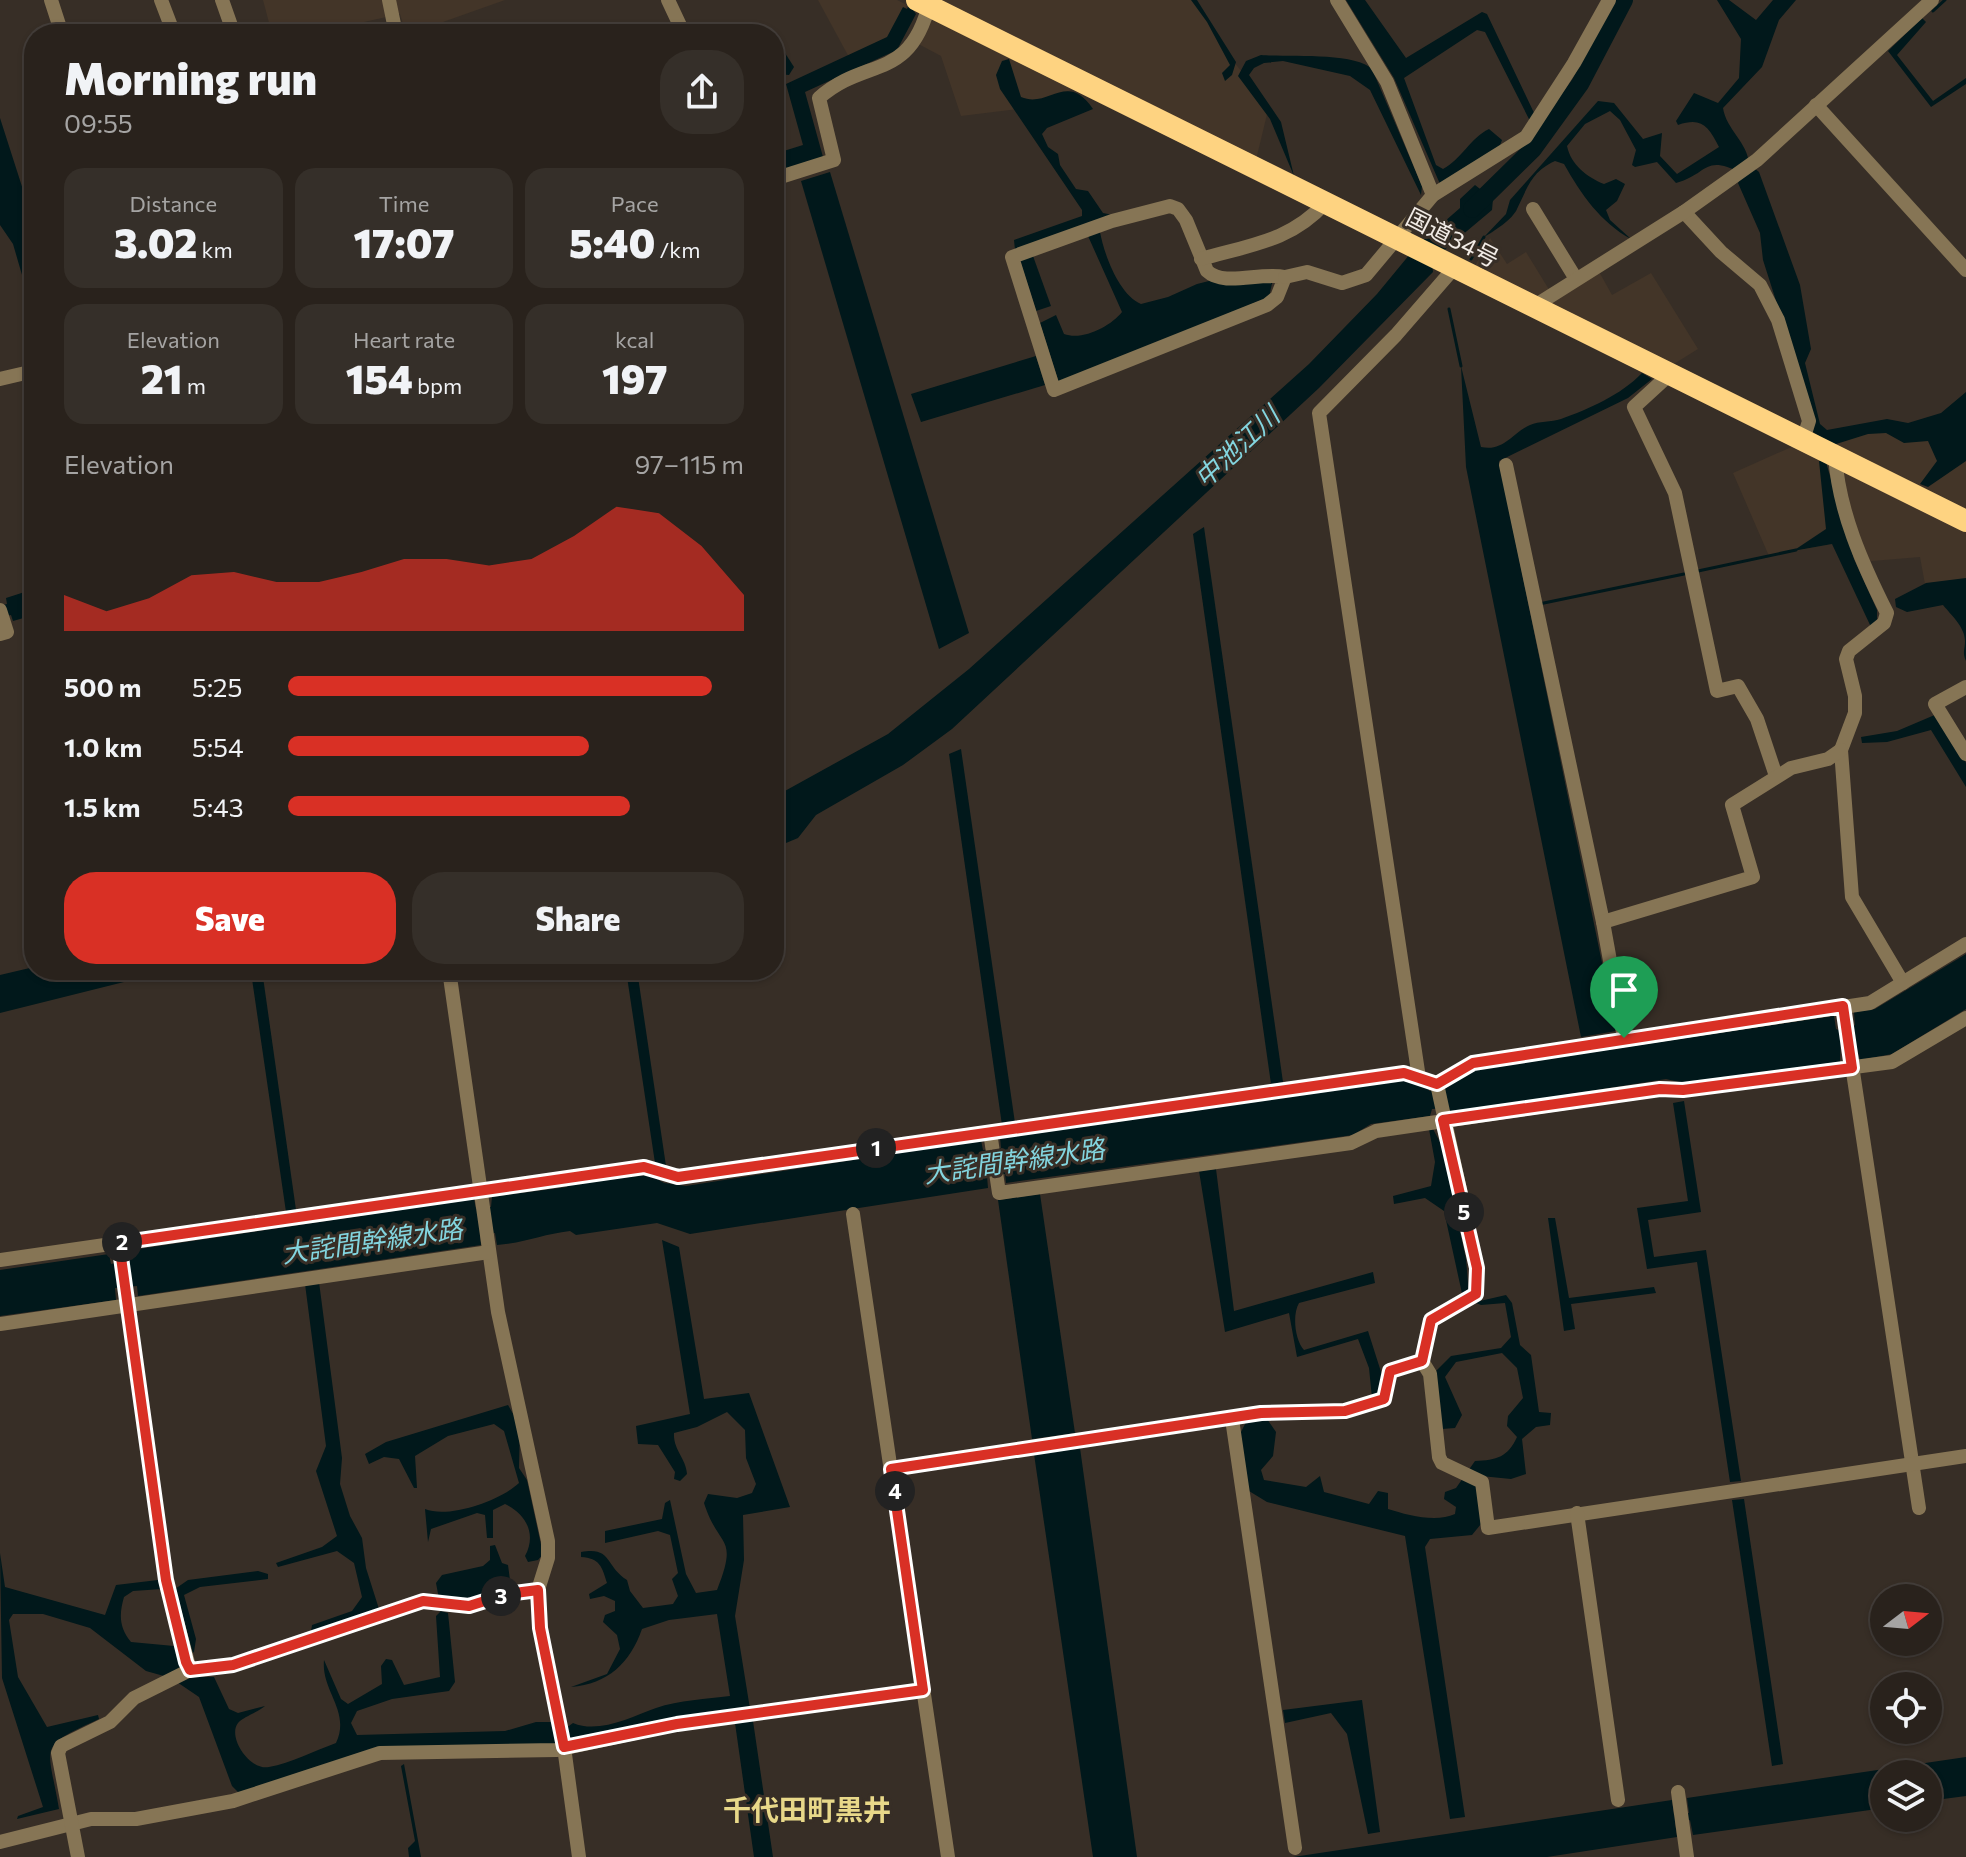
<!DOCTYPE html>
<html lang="en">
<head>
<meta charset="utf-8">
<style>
  :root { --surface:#29221c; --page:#352f29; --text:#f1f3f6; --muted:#a5a4a3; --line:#453f3b; --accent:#d93025 }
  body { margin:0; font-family:Commissioner,"Noto Sans JP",sans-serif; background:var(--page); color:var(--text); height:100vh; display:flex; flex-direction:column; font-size:30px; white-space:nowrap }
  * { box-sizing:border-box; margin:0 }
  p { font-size:26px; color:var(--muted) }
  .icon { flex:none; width:44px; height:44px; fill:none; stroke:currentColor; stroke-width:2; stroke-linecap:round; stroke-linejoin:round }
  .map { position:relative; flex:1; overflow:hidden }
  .details { position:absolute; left:24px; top:24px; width:760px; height:956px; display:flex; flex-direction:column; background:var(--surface); border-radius:32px; box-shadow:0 2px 6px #0004,0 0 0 2px var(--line) }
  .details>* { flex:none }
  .needle { width:52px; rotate:74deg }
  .tools { position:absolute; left:1870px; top:1584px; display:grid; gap:16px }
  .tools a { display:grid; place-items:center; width:72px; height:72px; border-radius:50%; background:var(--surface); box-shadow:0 2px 6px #0004,0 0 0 2px var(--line); font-size:40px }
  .pin { position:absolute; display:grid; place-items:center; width:68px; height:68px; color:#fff; margin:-82px -34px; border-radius:50% 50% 50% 0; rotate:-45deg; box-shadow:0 0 8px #0007 }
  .pin .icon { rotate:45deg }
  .km { position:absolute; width:40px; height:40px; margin:-20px; border-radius:50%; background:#222; color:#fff; font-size:22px; line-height:40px; text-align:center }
  .round { display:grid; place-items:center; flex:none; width:84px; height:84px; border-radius:32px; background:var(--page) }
  .overview { display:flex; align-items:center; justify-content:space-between; height:136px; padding:0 40px }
  h1 { font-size:44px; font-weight:800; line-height:60px }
  .metrics { display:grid; grid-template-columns:repeat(3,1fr); gap:12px; height:136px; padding:8px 40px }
  .metrics div { display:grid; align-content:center; border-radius:20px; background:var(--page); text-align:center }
  .metrics b { font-size:40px; font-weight:800 }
  .metrics small { font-size:22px; font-weight:400 }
  .metrics p { font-size:22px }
  .chart { height:224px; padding:16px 40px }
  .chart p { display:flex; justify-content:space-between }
  .chart svg { width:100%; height:144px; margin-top:8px; fill:var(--accent); opacity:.7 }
  .action { display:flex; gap:16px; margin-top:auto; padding:16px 40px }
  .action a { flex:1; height:92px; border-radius:32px; background:var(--accent); color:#fff; font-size:32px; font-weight:800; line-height:92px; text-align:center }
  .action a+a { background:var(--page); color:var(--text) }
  ul { padding:0 40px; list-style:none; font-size:26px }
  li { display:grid; grid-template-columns:128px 96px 1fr; align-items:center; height:60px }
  li i { height:20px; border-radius:10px; background:var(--accent) }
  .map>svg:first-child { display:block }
  .built { fill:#433528 }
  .water { fill:#01181b }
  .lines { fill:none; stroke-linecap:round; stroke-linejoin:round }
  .stream { stroke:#01181b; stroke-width:3 }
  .river { stroke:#01181b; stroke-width:18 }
  .minor { stroke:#867555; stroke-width:14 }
  .highway { stroke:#fed381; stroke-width:22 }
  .route-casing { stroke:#fff; stroke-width:16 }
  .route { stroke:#d93025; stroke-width:10 }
  .labels { text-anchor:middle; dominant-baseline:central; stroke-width:6; stroke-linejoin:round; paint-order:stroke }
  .street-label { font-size:24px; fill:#f1ebe6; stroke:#372e26 }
  .water-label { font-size:26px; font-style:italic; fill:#83d5df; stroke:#372e26 }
  .quarter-label { font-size:28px; font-weight:bold; fill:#e8d889; stroke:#372e26 }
</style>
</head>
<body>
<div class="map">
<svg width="1966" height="1857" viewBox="0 0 1966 1857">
  <rect width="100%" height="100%" fill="#372e26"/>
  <g class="built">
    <polygon points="263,0 505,0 409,34 406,34 400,14 310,34 272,34"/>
    <polygon points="818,0 897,0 907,5 888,40 850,59"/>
    <polygon points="935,0 1196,0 1230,57 1269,106 1256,160"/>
    <polygon points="923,10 1074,89 1019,109 961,116 941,56 909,39"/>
    <polygon points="1490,238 1507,264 1526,252 1553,296 1597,268 1612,295 1651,273 1698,349 1669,367 1475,266"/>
    <polygon points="1928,430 1966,443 1966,580 1927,595 1920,557 1848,563 1832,544 1769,556 1733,473 1823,433"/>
  </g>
  <g class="water">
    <polygon points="1191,0 1197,0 1236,62 1232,75 1225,81 1222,73 1230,65 1207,22"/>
    <path d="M1346 0H1365L1406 58 1482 12 1487 14 1536 117 1531 123 1485 32 1477 30 1404 78 1436 165 1443 169C1462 159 1470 138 1489 129L1502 140 1499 148 1440 184 1394 78Z"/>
    <path d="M1717 0H1729L1756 20 1773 0H1796L1779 20 1762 67 1723 108C1726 129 1748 143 1749 164L1759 172 1800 285 1811 349 1805 363 1820 424 1827 430 1887 419 1908 423 1941 413 1966 392V461L1928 487 1920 484 1937 461 1928 441 1904 443 1886 433 1868 434 1833 445 1813 432 1814 420 1763 260 1760 233 1738 183 1743 174C1703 153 1709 174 1676 183L1657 162 1635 167 1632 165 1636 150 1620 120 1610 111 1585 124 1567 146C1571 165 1587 177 1604 184L1616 179 1625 184 1617 201 1606 210 1610 220 1631 239C1600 222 1581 194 1564 164L1555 161C1531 172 1528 187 1517 209 1513 219 1493 232 1484 237L1506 214 1510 200 1598 101 1614 103 1643 139 1662 133 1660 156 1677 174 1719 147C1708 126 1702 117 1678 125L1676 121 1694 93 1718 103 1739 78 1741 39Z"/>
    <polygon points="909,5 916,14 897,50 805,92 823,157 774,173 774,154 803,145 786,84 887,37 903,7 907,9"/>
    <polygon points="1922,18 1926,22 1897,55 1933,101 1966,78 1966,84 1931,107 1888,51"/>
    <polygon points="774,36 794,67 789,75 778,74 774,64"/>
    <path d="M1261 55C1286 57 1356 52 1372 69L1422 186 1421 195 1370 90 1350 76 1283 61 1264 63 1254 68 1249 75 1281 122 1294 176 1270 119 1238 76 1246 61Z"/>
    <path d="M1009 59 1021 97C1049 109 1067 70 1093 109L1047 128 1042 134 1048 147 1058 154 1060 165 1076 189 1088 191 1103 213 1113 215 1015 250 1014 240 1082 216V210L1000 89 996 75 1002 61Z"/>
    <polygon points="0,118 34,224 34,316 13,244 0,225"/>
    <polygon points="830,172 969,633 939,649 801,181"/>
    <polygon points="1475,185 1493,199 1492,210 1442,252 1421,242 1460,208 1460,199"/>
    <path d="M1100 232C1104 254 1119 295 1141 304L1168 297 1197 284 1209 281 1225 285 1273 279 1269 297 1059 383 1040 323 1056 315 1064 334C1083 341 1111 326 1122 312L1088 236Z"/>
    <polygon points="1410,254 1432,263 1433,272 1319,388 952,729 903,765 816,815 798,838 774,848 774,797 888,734 969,669 1309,364 1377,294"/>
    <polygon points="1033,256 1051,306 1036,311 1020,260"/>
    <polygon points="1036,356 1045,385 921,422 911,394"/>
    <path d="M1461 366 1481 447C1504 452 1512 433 1530 425 1539 421 1551 422 1561 419 1589 409 1621 395 1642 373L1652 379 1628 398 1499 461 1616 1031 1581 1037 1466 467Z"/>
    <polygon points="1822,460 1826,462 1854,559 1877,610 1877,620 1871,627 1832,544 1793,551 1826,529 1819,461"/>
    <polygon points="1204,527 1283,1082 1271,1084 1193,534"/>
    <path d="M1966 578V661C1962 652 1965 650 1965 641 1965 627 1951 615 1943 605L1907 612 1896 607 1895 599 1926 583Z"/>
    <polygon points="34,589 34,615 13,621 11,615 0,617 0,606 7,604 6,598"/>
    <polygon points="1937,714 1966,763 1966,787 1931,730 1887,742 1862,743 1861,737 1897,731"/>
    <polygon points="961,749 1015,1123 1002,1125 949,754"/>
    <polygon points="1966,954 1966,1009 1892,1054 1860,1060 1851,1028 1855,1025 1854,1012 1875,1009"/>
    <polygon points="34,967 34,970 172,970 0,1013 0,975"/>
    <polygon points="262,970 296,1210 286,1212 251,972"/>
    <polygon points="626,970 637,970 666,1166 655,1163"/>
    <path d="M1834 1016 1836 1029 1841 1031 1840 1062 1692 1085 1666 1079 1449 1113 1447 1108 1432 1109 1430 1116 1371 1124 1353 1135 1006 1183 1005 1174 987 1176 988 1188 690 1234 657 1223 576 1235 570 1231C543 1234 525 1243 497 1245L495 1233 480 1235 481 1245 138 1296 137 1286 115 1288 116 1300 0 1316V1270L109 1254 111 1264 133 1259 132 1250 474 1199 476 1209 491 1207 492 1197 567 1187 568 1183 650 1175 664 1183 686 1186 981 1140 983 1150 1001 1148 1000 1137 1399 1078 1428 1085 1429 1091 1444 1089 1474 1069Z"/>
    <polygon points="1684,1101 1701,1212 1648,1220 1654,1257 1706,1250 1741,1481 1730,1482 1697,1262 1647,1269 1637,1208 1688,1201 1673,1103"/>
    <path d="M1429 1129H1433L1441 1144 1466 1259 1469 1295 1480 1301 1506 1295 1512 1303 1520 1345 1531 1355 1539 1412 1551 1413 1550 1425 1536 1427 1522 1439 1526 1474 1511 1479 1481 1476V1524L1472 1535 1430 1539 1425 1547 1465 1817 1450 1819 1405 1536 1267 1502 1249 1491 1240 1434 1246 1422 1267 1419 1276 1432 1273 1456 1261 1470 1264 1480 1306 1487 1320 1476 1324 1492 1369 1504 1378 1491 1388 1493V1509C1407 1515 1436 1523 1455 1514L1456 1507 1444 1499 1445 1492 1456 1488 1475 1461C1497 1460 1508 1457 1517 1437L1507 1426 1508 1416 1523 1398 1517 1368 1502 1353 1456 1362 1445 1377 1462 1415 1455 1428 1442 1429 1435 1372 1451 1356 1501 1348 1511 1337 1505 1303 1481 1305 1463 1298 1444 1211 1425 1198 1394 1204 1393 1196 1431 1186 1435 1162Z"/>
    <path d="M1216 1169 1234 1311 1373 1272 1375 1283 1299 1303C1292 1315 1295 1340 1304 1350L1368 1331 1382 1375 1380 1395 1372 1398 1369 1368 1358 1339 1297 1357 1289 1313 1225 1332 1199 1171Z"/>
    <polygon points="1040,1194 1075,1433 1032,1439 998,1200"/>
    <polygon points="1548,1218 1555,1218 1569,1298 1654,1287 1656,1293 1571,1304 1575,1329 1564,1331"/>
    <path d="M662 1240 679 1247 704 1399 749 1393 790 1507 743 1515 744 1560 735 1616 750 1709 552 1744 431 1746 239 1793 232 1786 199 1697 171 1678 146 1671 90 1628 43 1614H13L9 1620 18 1677 47 1727 98 1715 99 1719C36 1748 48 1743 59 1809L17 1819 18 1816 43 1807 2 1678 0 1553 5 1587 105 1615 116 1585 158 1580 162 1589 133 1591 124 1597C119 1614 119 1628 131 1642L174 1646 178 1659 191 1677H214L229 1709 238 1713 265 1706C258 1712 243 1717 238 1723 227 1737 250 1771 269 1767 291 1763 314 1751 336 1743 351 1711 321 1691 324 1660L341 1699 348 1704 382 1684 381 1666 386 1659 392 1660 404 1685 440 1677 436 1616 441 1611 448 1613 455 1682 449 1691 392 1699 357 1711 351 1723 357 1735 505 1731 536 1722H554L562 1731 573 1723C599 1734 631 1717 656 1708 679 1700 707 1699 730 1696L717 1614 669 1620 642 1629C630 1663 608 1684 571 1687L607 1674 620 1649 617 1635 603 1622 605 1615 615 1611V1601L604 1596 590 1599 589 1594 607 1583C602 1567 600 1558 581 1557V1552C612 1546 605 1566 627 1580L630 1591 643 1608 673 1604 678 1596 672 1579 678 1573 670 1535 658 1531 605 1543V1531L662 1519 665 1503 670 1500 686 1574 696 1593 717 1590C739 1534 719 1550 704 1503L708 1494 737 1498 752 1493 756 1484 746 1458 745 1430 727 1412 697 1427 674 1433C673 1450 686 1458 687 1474L680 1481 674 1479 675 1472 658 1445 638 1444 636 1426 690 1414Z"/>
    <polygon points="319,1282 342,1458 340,1484 350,1516 362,1538 366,1568 379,1609 311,1632 312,1625 352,1611 362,1597 354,1563 337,1551 278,1567 276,1563 322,1547 337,1536 316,1471 326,1446 305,1284"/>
    <path d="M508 1405 520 1426 519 1468 527 1480 543 1554 538 1560 528 1562 525 1556C537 1534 526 1514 505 1504L493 1510V1538H487L485 1515 477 1513 431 1529 428 1542 425 1509C449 1519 501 1500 519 1483L504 1431 494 1424 448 1436 415 1456 417 1488H414L399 1459 384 1457 369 1464 365 1454 386 1442Z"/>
    <polygon points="1080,1448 1137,1857 1093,1857 1034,1454"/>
    <polygon points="1744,1499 1783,1764 1772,1766 1732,1500"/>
    <polygon points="495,1545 502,1563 508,1565 511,1588 468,1603 439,1599 436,1583 442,1575 483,1566 490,1560 490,1546"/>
    <polygon points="258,1571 268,1574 268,1579 200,1587 184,1595 196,1639 194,1652 189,1655 175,1589 188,1580"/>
    <polygon points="1362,1700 1380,1832 1368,1834 1347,1734 1331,1713 1285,1723 1283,1710"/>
    <polygon points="753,1721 773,1857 754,1857 735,1723"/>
    <polygon points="1966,1757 1966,1796 1928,1801 1928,1774 1884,1774 1884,1808 1693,1835 1690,1820 1675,1822 1677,1837 1547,1857 1293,1857 1672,1800 1674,1815 1689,1813 1687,1798"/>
    <polygon points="404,1764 421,1857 409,1857 408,1848 415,1841 401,1766"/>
  </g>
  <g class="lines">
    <g class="stream">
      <polyline points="1933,11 1945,0"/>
      <polyline points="1471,259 1484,237"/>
      <polyline points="1449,309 1461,366"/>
      <polyline points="1698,571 1796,550"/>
      <polyline points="1539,604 1684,574"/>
    </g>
    <polyline class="river" points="1472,209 1533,149 1580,84 1624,0"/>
    <g class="minor">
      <polyline points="51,0 62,34"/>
      <polyline points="161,0 174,34"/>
      <polyline points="222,0 234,34"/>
      <polyline points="389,0 396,34"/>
      <polyline points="668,0 684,34"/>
      <polyline points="1337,0 1387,82 1433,195"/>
      <polyline points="1816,105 1966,270"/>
      <path d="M774 179 834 160 819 98C866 56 910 83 930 1"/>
      <path d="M1170 206 1178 209 1186 220 1207 271C1224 287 1259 272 1285 277L1277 297 1267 305 1054 390 1012 257 1112 221Z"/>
      <polyline points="1533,209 1576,279"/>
      <polyline points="1684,212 1721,252 1760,285 1778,320 1809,421 1803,440"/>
      <path d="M1201 259C1250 245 1291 241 1325 203"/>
      <polyline points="1285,277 1307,272 1342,283 1366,275 1433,195 1526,137 1574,63 1609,0"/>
      <polyline points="1533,307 1684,212 1757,160 1932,0"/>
      <polyline points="1670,374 1634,407 1675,493 1717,691 1738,686 1757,719 1776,776"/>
      <polyline points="0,379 34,371"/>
      <path d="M1835 456C1839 512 1862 563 1887 613L1884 623 1849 651 1846 659 1855 696V713L1841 750 1852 897 1903 983"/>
      <polyline points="1506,465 1603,922"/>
      <polyline points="0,610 7,632 0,634"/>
      <polyline points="1966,687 1935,704 1966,754"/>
      <polyline points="449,970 498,1312 548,1541 548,1558 538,1590 540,1628 564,1747 579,1857"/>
      <polyline points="1843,1006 1919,1508"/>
      <polyline points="1624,1038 1603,922 1753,877 1732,805 1791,768 1828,759 1841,750"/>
      <polyline points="1419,1078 1319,413 1396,335 1455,267"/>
      <polyline points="1437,1084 1477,1268 1476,1294 1431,1320 1422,1361 1430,1374 1439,1457 1442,1463 1482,1482 1488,1528 1966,1456"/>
      <polyline points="990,1132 1404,1073 1437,1084 1473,1063 1870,1003 1966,944"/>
      <polyline points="853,1214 948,1857"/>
      <polyline points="119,1243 166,1580 190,1670"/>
      <polyline points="0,1260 644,1167 678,1177 990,1132 999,1193 1351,1143 1376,1131 1660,1089 1683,1090 1892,1062 1966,1018"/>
      <polyline points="0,1324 489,1252"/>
      <polyline points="1232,1419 1295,1848"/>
      <polyline points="891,1469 1261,1413 1345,1411 1384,1399 1390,1371 1422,1361"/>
      <polyline points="1577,1513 1618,1800"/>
      <polyline points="1678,1792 1687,1857"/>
      <polyline points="0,1842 91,1819 136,1819 233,1801 380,1753 557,1750 677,1724 923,1690"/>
      <polyline points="78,1857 58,1753 61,1746 110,1722 134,1698 190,1670 233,1665 423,1601 469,1606 507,1594 538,1590"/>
    </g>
    <polyline class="highway" points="917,0 1966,521"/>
  </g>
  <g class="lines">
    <g class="route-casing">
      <polygon id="route" points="1843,1006 1852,1068 1683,1090 1660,1089 1443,1120 1477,1268 1476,1294 1431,1320 1422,1361 1390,1371 1384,1399 1345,1411 1261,1413 891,1469 923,1690 677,1724 564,1747 540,1628 538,1590 507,1594 469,1606 423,1601 233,1665 190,1670 186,1662 166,1580 119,1243 644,1167 678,1177 1404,1073 1437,1084 1473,1063"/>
    </g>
    <use href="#route" class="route"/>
  </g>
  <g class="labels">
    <g class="street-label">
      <text transform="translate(1453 237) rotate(27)">国道34号</text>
    </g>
    <g class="water-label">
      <text transform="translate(1236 446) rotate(-43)">中池江川</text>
      <text transform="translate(1014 1160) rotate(-8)">大詫間幹線水路</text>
      <text transform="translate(372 1240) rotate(-8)">大詫間幹線水路</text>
    </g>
    <g class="quarter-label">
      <text x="807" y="1809">千代田町黒井</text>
    </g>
  </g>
</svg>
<div class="tools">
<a><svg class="needle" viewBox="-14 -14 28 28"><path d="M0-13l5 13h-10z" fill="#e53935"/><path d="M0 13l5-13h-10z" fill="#a5a4a3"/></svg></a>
<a><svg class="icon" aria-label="locate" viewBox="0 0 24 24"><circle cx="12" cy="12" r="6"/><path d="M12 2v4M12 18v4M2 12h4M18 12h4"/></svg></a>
<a><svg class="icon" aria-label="layers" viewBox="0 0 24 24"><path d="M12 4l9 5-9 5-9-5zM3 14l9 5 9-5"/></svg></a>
</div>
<div class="pin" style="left:1624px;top:1038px;background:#1e9e55"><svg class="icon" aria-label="arrive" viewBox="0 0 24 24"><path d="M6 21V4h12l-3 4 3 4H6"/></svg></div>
<b class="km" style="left:876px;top:1148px">1</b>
<b class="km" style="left:122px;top:1242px">2</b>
<b class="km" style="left:501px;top:1596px">3</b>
<b class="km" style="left:895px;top:1491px">4</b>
<b class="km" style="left:1464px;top:1212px">5</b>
<section class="details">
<div class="overview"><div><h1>Morning run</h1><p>09:55</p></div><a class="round"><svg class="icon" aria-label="share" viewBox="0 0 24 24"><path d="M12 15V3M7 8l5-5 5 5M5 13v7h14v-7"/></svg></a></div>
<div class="metrics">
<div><p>Distance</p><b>3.02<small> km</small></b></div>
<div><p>Time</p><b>17:07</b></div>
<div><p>Pace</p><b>5:40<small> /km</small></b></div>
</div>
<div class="metrics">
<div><p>Elevation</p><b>21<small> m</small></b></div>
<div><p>Heart rate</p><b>154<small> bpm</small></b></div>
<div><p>kcal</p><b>197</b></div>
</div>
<div class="chart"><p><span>Elevation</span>97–115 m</p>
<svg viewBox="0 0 160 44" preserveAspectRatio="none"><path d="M0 44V33L10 38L20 34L30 27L40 26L50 29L60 29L70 26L80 22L90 22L100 24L110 22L120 15L130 6L140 8L150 18L160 33V44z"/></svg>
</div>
<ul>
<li><b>500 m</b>5:25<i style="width:93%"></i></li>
<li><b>1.0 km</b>5:54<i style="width:66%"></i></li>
<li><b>1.5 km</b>5:43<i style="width:75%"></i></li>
</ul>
<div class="action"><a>Save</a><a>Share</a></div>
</section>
</div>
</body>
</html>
